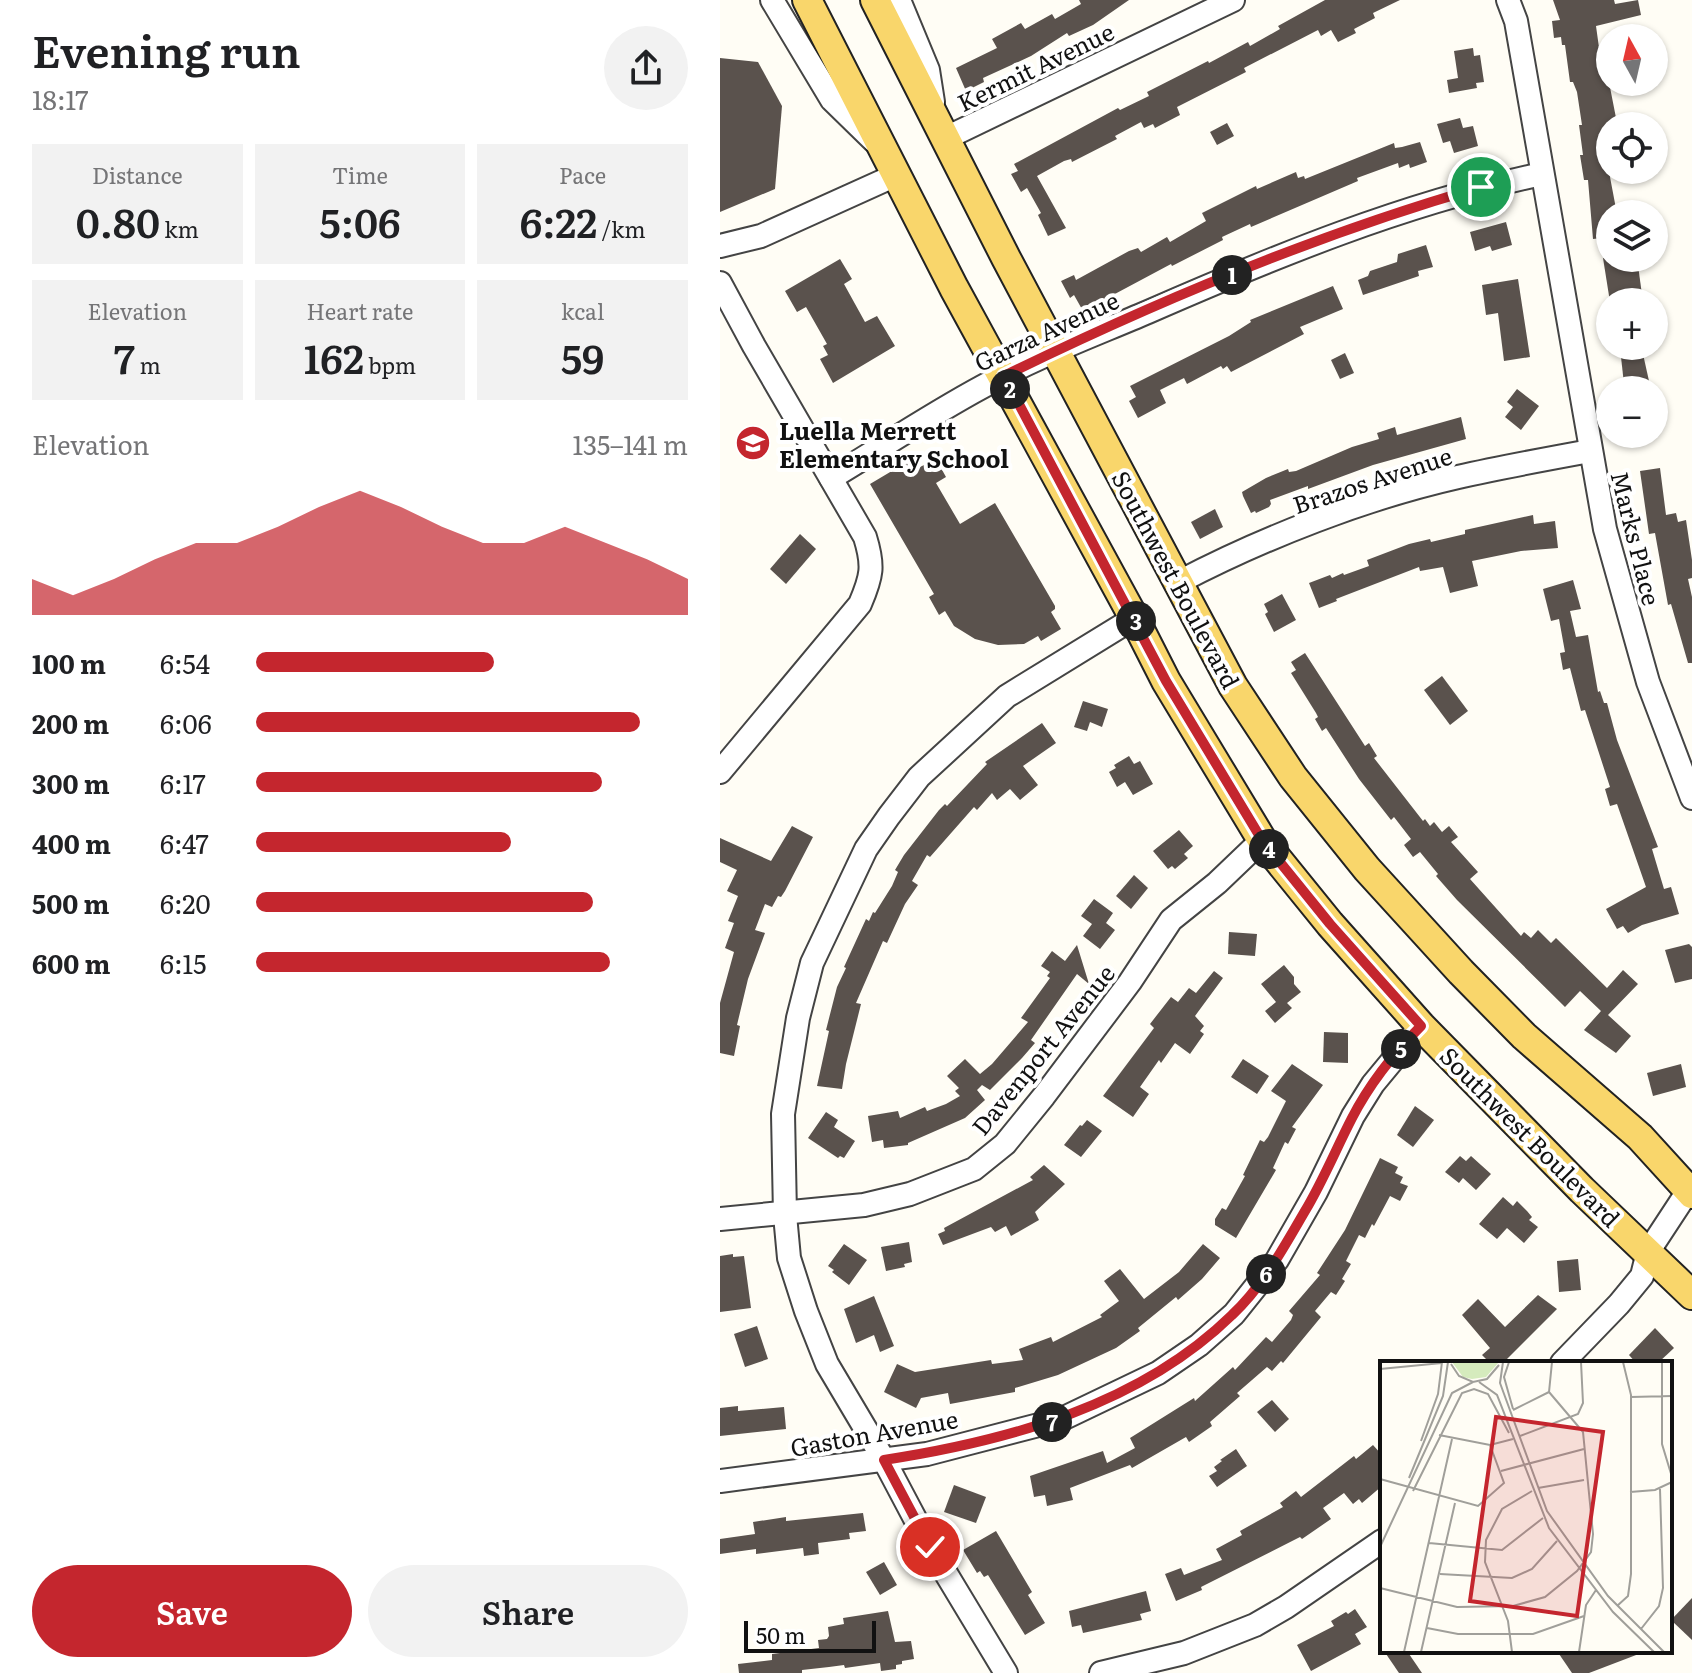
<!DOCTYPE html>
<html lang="en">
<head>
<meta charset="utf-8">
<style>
  :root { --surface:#fff; --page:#f2f2f2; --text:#202124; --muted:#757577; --accent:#c4262e }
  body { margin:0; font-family:Literata,serif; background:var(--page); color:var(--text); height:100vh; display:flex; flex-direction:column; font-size:30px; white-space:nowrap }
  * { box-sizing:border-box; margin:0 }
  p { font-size:26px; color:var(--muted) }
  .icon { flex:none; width:44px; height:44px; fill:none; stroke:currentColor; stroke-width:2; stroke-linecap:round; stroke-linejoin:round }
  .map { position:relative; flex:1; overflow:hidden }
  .sheet { display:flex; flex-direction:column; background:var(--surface); width:720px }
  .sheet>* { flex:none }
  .needle { width:52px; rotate:352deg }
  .fabs { position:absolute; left:876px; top:24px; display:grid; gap:16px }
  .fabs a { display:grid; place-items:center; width:72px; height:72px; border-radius:50%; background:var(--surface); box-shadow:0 2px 6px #0004; font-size:40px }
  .scale { position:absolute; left:24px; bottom:20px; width:132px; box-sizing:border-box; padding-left:8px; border:4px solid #111; border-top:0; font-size:22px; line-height:28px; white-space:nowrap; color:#111; -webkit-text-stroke:6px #fff; paint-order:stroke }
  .pin { position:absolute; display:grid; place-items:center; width:68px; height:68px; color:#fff; margin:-34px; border:4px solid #fff; border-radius:50%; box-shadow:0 2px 8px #0007 }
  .km { position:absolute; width:40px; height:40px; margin:-20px; border-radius:50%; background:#222; color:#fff; font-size:22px; line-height:40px; text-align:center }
  .round { display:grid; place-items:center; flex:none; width:84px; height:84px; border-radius:42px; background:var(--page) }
  .overview { display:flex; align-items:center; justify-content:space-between; height:136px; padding:0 32px }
  h1 { font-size:44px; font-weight:600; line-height:60px }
  .figures { display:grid; grid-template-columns:repeat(3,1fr); gap:12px; height:136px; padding:8px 32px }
  .figures div { display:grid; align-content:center; border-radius:0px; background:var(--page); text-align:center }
  .figures b { font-size:40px; font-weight:600 }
  .figures small { font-size:22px; font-weight:400 }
  .figures p { font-size:22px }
  .chart { height:224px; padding:16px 32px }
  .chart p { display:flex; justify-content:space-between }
  .chart svg { width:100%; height:144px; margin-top:8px; fill:var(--accent); opacity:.7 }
  .button { display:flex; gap:16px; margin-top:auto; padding:16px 32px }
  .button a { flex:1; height:92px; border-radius:48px; background:var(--accent); color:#fff; font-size:32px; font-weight:600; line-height:92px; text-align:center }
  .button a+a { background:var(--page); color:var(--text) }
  ul { padding:0 32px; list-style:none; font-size:26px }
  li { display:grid; grid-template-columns:128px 96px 1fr; align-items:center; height:60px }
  li i { height:20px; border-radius:10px; background:var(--accent) }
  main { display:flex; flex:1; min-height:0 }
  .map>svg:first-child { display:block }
  .building { fill:#5a524d }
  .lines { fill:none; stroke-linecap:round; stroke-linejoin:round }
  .minor-casing { stroke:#444; stroke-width:26 }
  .major-casing { stroke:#222; stroke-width:32 }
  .minor { stroke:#fff; stroke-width:22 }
  .major { stroke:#f9d66b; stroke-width:28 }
  .route-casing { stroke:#fff; stroke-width:16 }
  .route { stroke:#c4262e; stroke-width:10 }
  .labels { text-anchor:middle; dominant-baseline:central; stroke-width:8; stroke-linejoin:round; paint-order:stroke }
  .street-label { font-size:24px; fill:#111; stroke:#fff }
  .poi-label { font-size:24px; font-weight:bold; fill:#111; stroke:#fff; text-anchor:start }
  .inset-road { fill:none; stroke:#a09f9a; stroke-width:2 }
  .view { fill:#c4262e; fill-opacity:0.15; stroke:#c4262e; stroke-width:4 }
  .inset-edge { fill:none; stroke:#111; stroke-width:4 }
</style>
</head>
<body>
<main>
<section class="sheet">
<div class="overview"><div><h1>Evening run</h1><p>18:17</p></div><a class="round"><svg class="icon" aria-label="share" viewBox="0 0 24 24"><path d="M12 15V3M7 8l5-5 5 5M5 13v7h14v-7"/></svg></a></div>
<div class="figures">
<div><p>Distance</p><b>0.80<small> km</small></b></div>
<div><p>Time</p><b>5:06</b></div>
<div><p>Pace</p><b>6:22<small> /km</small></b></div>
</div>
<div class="figures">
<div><p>Elevation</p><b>7<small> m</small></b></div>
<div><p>Heart rate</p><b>162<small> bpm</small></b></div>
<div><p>kcal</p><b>59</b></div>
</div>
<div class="chart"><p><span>Elevation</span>135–141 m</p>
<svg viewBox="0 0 160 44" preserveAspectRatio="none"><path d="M0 44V33L10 38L20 33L30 27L40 22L50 22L60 17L70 11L80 6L90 11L100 17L110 22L120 22L130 17L140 22L150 27L160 33V44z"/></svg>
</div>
<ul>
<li><b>100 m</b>6:54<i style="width:55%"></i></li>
<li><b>200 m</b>6:06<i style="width:89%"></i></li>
<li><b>300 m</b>6:17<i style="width:80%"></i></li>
<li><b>400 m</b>6:47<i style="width:59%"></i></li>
<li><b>500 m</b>6:20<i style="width:78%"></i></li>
<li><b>600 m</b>6:15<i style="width:82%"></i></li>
</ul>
<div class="button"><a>Save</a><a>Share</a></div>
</section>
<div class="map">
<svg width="972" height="1673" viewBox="0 0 972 1673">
  <rect width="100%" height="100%" fill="#fffdf5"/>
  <g class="building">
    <polygon points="359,0 409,0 373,25 349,36 347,33 311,56 263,78 264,82 246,91 236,68 277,48 272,39 301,23 305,29 332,14 335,19 361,4"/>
    <polygon points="605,0 680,0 653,13 655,18 634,29 636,33 618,42 611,30 601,36 598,30 524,68 526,72 457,107 460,115 435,128 433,124 424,128 421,122 395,136 397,139 352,162 351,159 344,161 317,176 346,228 328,236 318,215 321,213 307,188 301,192 291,174 298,171 294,164 398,108 400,110 429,96 427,92 488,61 489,63 528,42 530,46 560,29 558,26"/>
    <polygon points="833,0 894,0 895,4 918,0 921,15 876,26 881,62 885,78 888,77 897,123 890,124 890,177 897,214 890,214 890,237 873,239 868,180 864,180 860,155 863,155 859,125 862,125 857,92 853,82 850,82 845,45 842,45 841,37 834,38 832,21 840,20"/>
    <polygon points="753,48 754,56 760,55 764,82 756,83 757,88 729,93 727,80 738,78 734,51"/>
    <polygon points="0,58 38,62 62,106 55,189 0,212"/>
    <polygon points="740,118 743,128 753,126 758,146 734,153 730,141 723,143 717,124"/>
    <polygon points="507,123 514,136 497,145 490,132"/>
    <polygon points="700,142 707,162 690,168 689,164 679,168 678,163 637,178 638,181 531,227 530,224 502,237 503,240 452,266 451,264 363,311 354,295 350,298 341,281 354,275 356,280 409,251 418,248 421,252 447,237 450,242 486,221 482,213 536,186 537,189 576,172 578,178 584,176 585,179 674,143 675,148 682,147"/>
    <polygon points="786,222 792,245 772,251 770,246 755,251 750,232"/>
    <polygon points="706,245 713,267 698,271 699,276 643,295 638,280 648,276 650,271 677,262 678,254"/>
    <polygon points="883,258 917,258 923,302 890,302"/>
    <polygon points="120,259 132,279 124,284 145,322 157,316 175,346 113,383 100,359 108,355 103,346 107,344 86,307 77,312 65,291"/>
    <polygon points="798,279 810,357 784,361 778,313 766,315 762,285"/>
    <polygon points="613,286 623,309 580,327 584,334 511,372 507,366 503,369 501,366 467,384 464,378 440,390 446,403 418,418 409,401 416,397 410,386 509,336 531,322 530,320"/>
    <polygon points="625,353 634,373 620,379 611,360"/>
    <polygon points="923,354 929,381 904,384 901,357"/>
    <polygon points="797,389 819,406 801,430 785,417 793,407 787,402"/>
    <polygon points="741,417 746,439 653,465 588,489 588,486 550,500 551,504 549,507 536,513 535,511 531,513 523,496 522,492 546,478 568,469 569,472 576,471 632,447 659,439 657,433 675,427 677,435"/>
    <polygon points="216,459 226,477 216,483 240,524 275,503 335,606 335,609 331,612 341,629 321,641 318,636 304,644 278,645 255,639 234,626 225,611 219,615 209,597 214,594 150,484 187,462 192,471"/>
    <polygon points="940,468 946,515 956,513 958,522 966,520 972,560 972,578 968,579 972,597 972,663 968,663 951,604 948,605 935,533 929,534 920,471"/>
    <polygon points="495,509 503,527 480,539 471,522"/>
    <polygon points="813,515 814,524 835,521 838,548 801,551 752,561 758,586 730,593 723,567 700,571 699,567 616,599 617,601 599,608 589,583 610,575 612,578 623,573 624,575 649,566 647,560 689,544 710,539 711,542 745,534 745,530"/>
    <polygon points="80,534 96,549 66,584 50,569"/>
    <polygon points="853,580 861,609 850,611 856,637 868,635 878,692 880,691 884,703 887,703 897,740 938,847 932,849 944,889 951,887 959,914 922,925 908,933 903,926 897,929 886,909 926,887 897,804 890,806 885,789 890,787 865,710 861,711 850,668 843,670 840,653 845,652 839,619 831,621 823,589"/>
    <polygon points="562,594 576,620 554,632 545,614 548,612 544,604"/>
    <polygon points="585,653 645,746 649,743 657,756 654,758 703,821 705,819 710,826 714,822 722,832 729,826 738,837 731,842 758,872 750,879 801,936 804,932 811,938 818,930 831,943 836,938 887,988 903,970 918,984 888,1015 911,1036 896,1053 864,1030 881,1011 860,991 845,1007 737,900 716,876 718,874 700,852 693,857 684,845 691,839 674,817 671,820 639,779 606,728 602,731 595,719 598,717 596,713 571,673 576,670 571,662"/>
    <polygon points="722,676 748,711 730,725 704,690"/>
    <polygon points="363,701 388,709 382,727 370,722 367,731 354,727"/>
    <polygon points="322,723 336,743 303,766 318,785 300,800 290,789 277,800 272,793 257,810 254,807 210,857 207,855 192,881 198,885 185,904 167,943 163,941 136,1003 141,1004 126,1064 122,1089 97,1086 109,1031 106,1030 117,987 126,968 124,967 146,919 149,921 153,912 155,913 172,886 178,872 175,870 184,855 219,810 225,804 227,806 267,764 265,762"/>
    <polygon points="409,756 414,764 420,761 433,784 413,795 405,782 397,787 389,772 396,768 394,765"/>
    <polygon points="72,826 93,837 65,891 61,897 58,896 52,907 45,904 35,930 45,933 28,979 17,1025 20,1026 14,1056 0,1053 0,1003 14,952 5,948 14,923 8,921 18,896 7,891 17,870 0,862 0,838 51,861"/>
    <polygon points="459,830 473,846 464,854 468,858 455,869 452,866 448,869 433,851"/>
    <polygon points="414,875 428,888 411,909 396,896"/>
    <polygon points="374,899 393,913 386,923 395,930 380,949 363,936 372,924 361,916"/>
    <polygon points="509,932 537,934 535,956 508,954"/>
    <polygon points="969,944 972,947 972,979 955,983 945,950"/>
    <polygon points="357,945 369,984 357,974 311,1040 315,1043 302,1058 270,1090 262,1085 257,1090 265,1100 245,1118 188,1143 188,1145 164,1148 163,1140 152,1142 148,1116 178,1111 180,1118 205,1107 207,1111 226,1104 240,1096 235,1091 239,1088 227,1076 245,1059 260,1074 272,1064 308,1022 301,1018 330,978 327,976 330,972 321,966 332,951 345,961"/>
    <polygon points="564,965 574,977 574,984 581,992 567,1003 572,1008 555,1023 545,1011 556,1002 541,984"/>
    <polygon points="494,971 503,978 475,1016 484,1026 480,1031 484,1034 470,1054 455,1043 441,1063 439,1060 420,1087 429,1094 413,1117 383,1096 434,1028 430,1024 451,997 458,1002 469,988 476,993"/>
    <polygon points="604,1032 628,1033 628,1063 603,1062"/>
    <polygon points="523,1059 549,1076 537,1094 511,1077"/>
    <polygon points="572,1064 603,1085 572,1127 576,1129 568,1144 565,1142 553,1168 556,1170 516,1238 495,1225 495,1219 502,1208 506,1210 525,1176 523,1175 540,1140 544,1142 548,1137 566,1101 551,1091"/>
    <polygon points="961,1064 966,1087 933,1096 927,1073"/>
    <polygon points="695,1106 714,1120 693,1147 677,1135"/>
    <polygon points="106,1112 118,1120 114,1127 135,1141 124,1158 120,1156 118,1158 88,1138"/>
    <polygon points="367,1120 382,1131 361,1157 344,1145 360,1125 362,1126"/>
    <polygon points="740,1156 746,1161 751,1156 771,1174 756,1190 743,1178 739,1183 725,1172"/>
    <polygon points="660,1158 678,1167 675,1173 683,1177 680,1183 688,1186 680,1201 670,1196 654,1226 652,1224 645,1238 639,1235 626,1261 631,1264 622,1279 625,1281 616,1295 611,1292 595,1311 601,1317 563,1363 561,1361 552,1371 547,1367 517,1393 520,1396 490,1422 492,1426 469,1442 466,1437 412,1468 410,1465 350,1488 353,1500 327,1506 325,1495 314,1497 310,1476 383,1451 387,1463 415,1448 410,1438 474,1398 475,1401 513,1367 515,1370 546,1337 552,1342 571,1320 573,1315 569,1311 600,1275 597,1273 625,1230"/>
    <polygon points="324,1165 345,1184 315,1212 319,1220 291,1236 286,1226 275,1232 271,1227 223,1245 218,1234 225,1231 224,1228 313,1180 310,1177"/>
    <polygon points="783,1197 793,1206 797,1201 807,1211 812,1217 809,1220 818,1227 804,1243 787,1228 777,1239 759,1224"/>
    <polygon points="189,1242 192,1262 184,1264 185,1267 166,1271 161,1247"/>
    <polygon points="124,1244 147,1260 129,1285 112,1272 114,1270 108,1266"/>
    <polygon points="483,1244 500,1258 482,1279 458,1300 456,1297 418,1328 420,1331 396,1348 338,1375 295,1388 295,1392 230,1404 228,1393 201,1398 196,1408 164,1392 177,1364 195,1372 271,1360 272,1364 303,1360 299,1349 331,1337 333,1342 382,1317 380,1315 399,1301 384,1281 400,1269 424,1299 459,1272"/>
    <polygon points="13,1254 13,1257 24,1256 31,1308 0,1312 0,1256"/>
    <polygon points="858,1259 861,1290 839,1292 837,1261"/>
    <polygon points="818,1295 837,1309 783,1363 770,1363 762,1355 770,1348 742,1315 758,1299 785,1327"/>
    <polygon points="154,1296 174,1346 160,1352 154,1335 136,1343 124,1309"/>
    <polygon points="37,1326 48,1359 25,1367 14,1334"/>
    <polygon points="935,1328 954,1348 938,1363 916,1363 909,1355"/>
    <polygon points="552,1400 569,1419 555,1432 537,1412"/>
    <polygon points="18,1406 18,1411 64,1407 66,1429 0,1436 0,1408"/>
    <polygon points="653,1445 662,1455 662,1486 642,1503 639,1499 633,1504 624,1493 603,1508 611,1519 582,1539 580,1537 481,1587 482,1590 456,1601 445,1574 461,1568 464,1575 502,1560 496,1549 522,1535 520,1531 563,1507 560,1503 576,1491 581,1497 634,1456 636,1459"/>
    <polygon points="516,1449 527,1466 497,1487 489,1476 497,1471 494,1467 502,1461 500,1460"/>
    <polygon points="234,1485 266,1497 256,1523 224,1512"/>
    <polygon points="143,1513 146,1531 129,1533 130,1539 98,1543 99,1554 84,1556 83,1548 36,1554 36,1549 0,1554 0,1539 35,1534 33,1522 66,1517 66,1521"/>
    <polygon points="276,1531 312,1592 308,1595 325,1623 305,1635 268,1575 264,1577 260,1571 257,1573 243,1550"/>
    <polygon points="164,1562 177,1585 160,1595 146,1572"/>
    <polygon points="426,1591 431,1611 420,1614 422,1620 363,1633 361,1625 352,1627 349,1611"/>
    <polygon points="972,1598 972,1640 951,1620"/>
    <polygon points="635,1609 647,1627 635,1634 641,1644 591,1671 577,1645 614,1626 611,1621 626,1612 628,1614"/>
    <polygon points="168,1611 175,1642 191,1641 194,1659 182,1661 182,1664 176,1665 176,1669 161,1671 160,1663 125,1668 124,1665 109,1667 82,1670 82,1673 19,1673 18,1664 52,1660 52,1654 99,1648 98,1640 107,1639 109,1636 108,1627 124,1624 123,1618"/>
    <polygon points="664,1651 687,1651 702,1673 679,1673"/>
    <polygon points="837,1651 923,1651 924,1652 869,1673 852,1673"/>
  </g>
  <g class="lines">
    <g class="minor-casing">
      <g id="minor">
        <polyline points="52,0 112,100 154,141"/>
        <polyline points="179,0 208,70 213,102"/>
        <polyline points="788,0 796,21 885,529 928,682 972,798"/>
        <polyline points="226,138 513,0"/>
        <polyline points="0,246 41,236 176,175"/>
        <path d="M0 283 34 346 145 537C154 566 152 576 140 604L0 772"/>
        <path d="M111 478C161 448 210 415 262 387 315 357 372 336 428 312 556 256 685 203 822 174"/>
        <path d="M459 582C543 538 645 498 738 477 782 467 826 459 870 451"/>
        <polyline points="0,1219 144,1205 190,1194 254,1169 285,1144 324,1096 410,982 451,920 497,883 542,840"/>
        <polyline points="842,1363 899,1304 922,1276 928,1252 972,1185"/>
        <polyline points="0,1481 207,1454 342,1419 438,1373 479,1345 514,1314 557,1260 596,1192 633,1116 653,1084 701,1026"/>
        <polyline points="286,1673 210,1547 164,1460 107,1364 86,1311 69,1258 65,1215 63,1114 78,1018 92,963 146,849 169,816 199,777 287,696 414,618"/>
        <polyline points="381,1673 464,1653 535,1625 566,1607 662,1541"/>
      </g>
    </g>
    <g class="major-casing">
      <g id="major">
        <polyline points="87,0 234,288 414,618 446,681 542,840 610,924 701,1026 862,1190 972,1295"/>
        <polyline points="155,0 286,258 513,686 573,777 647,869 741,972 804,1036 920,1137 972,1194"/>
      </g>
    </g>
    <use href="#minor" class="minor"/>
    <use href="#major" class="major"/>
  </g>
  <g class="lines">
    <g class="route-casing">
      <path id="route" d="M210 1547 164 1460C288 1441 420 1405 512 1315 543 1286 564 1247 585 1211 603 1181 616 1149 632 1118 649 1085 675 1052 701 1026L610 924 542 840 446 681 284 376C435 302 598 234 761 187"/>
    </g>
    <use href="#route" class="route"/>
  </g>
  <defs>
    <g id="school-disc" transform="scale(1.8)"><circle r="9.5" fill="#c4262e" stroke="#fff"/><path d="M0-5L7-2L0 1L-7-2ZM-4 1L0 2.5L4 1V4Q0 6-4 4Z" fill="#fff"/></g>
  </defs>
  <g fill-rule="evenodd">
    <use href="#school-disc" x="33" y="443"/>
  </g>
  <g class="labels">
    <g class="street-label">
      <text transform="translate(315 66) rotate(-26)">Kermit Avenue</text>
      <text transform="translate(326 330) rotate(-25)">Garza Avenue</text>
      <text transform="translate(652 479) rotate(-18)">Brazos Avenue</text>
      <text transform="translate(917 538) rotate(76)">Marks Place</text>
      <text transform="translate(457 579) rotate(62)">Southwest Boulevard</text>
      <text transform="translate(322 1049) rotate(-51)">Davenport Avenue</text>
      <text transform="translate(811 1136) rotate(45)">Southwest Boulevard</text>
      <text transform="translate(154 1432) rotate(-10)">Gaston Avenue</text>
    </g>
    <g class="poi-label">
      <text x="59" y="429">Luella Merrett<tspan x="59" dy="28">Elementary School</tspan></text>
    </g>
  </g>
  <g transform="translate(660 1361)">
    <rect width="292" height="292" fill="#fffdf5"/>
    <path d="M72 1H119L106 16 92 18 83 16Z" fill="#d5ebbd"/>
    <path class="inset-road" d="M123 1 120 22 167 150 228 235 284 291M129 1 124 16 133 48M282 1V83L292 116M71 3 79 15 93 21 107 18 119 4M0 8 62 2M99 21 117 34 169 167 233 251 274 291M251 36 292 35M133 49 169 31 172 1M59 74 110 84 133 78M140 75 198 53 203 42 201 1M41 80 58 33 62 1M121 110 204 88M29 117 63 35 68 1M0 118 98 145 124 122 110 84M158 127 204 119M33 130 82 32 94 28 108 33 129 72M250 131 275 129 292 121M49 182 122 189 163 157M0 186 72 32 93 21M60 213 132 217 152 208 177 180M0 227 77 246 133 245 165 236 197 210 211 191 213 173 203 71 169 31M237 245 248 235 251 213V34L243 1M47 267 78 273H153L204 255M261 268 279 245 283 227 280 128M24 291 72 78M41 291 75 142M132 291 128 260 105 201 106 179 122 148 152 130M199 291 206 244 216 229"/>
    <path class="view" d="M116 56 223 71 197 255 90 240Z"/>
    <rect width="292" height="292" class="inset-edge"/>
  </g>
</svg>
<div class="fabs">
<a><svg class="needle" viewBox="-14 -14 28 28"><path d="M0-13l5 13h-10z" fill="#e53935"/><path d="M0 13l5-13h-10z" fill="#757577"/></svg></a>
<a><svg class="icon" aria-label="locate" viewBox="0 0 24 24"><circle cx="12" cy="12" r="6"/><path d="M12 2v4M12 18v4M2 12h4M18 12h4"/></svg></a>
<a><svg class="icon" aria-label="layers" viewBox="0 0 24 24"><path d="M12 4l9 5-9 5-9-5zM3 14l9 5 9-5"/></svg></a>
<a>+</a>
<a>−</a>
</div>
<div class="scale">50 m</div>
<div class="pin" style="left:761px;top:187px;background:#1e9e55"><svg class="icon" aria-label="arrive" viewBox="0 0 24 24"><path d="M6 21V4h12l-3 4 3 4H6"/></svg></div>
<div class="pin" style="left:210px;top:1547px;background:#d93025"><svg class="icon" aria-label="check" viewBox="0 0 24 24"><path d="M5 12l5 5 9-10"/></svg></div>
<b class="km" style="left:512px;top:275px">1</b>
<b class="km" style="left:290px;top:389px">2</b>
<b class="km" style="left:416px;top:621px">3</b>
<b class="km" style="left:549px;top:849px">4</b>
<b class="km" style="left:681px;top:1049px">5</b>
<b class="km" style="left:546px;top:1274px">6</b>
<b class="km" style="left:332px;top:1422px">7</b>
</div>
</main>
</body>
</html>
